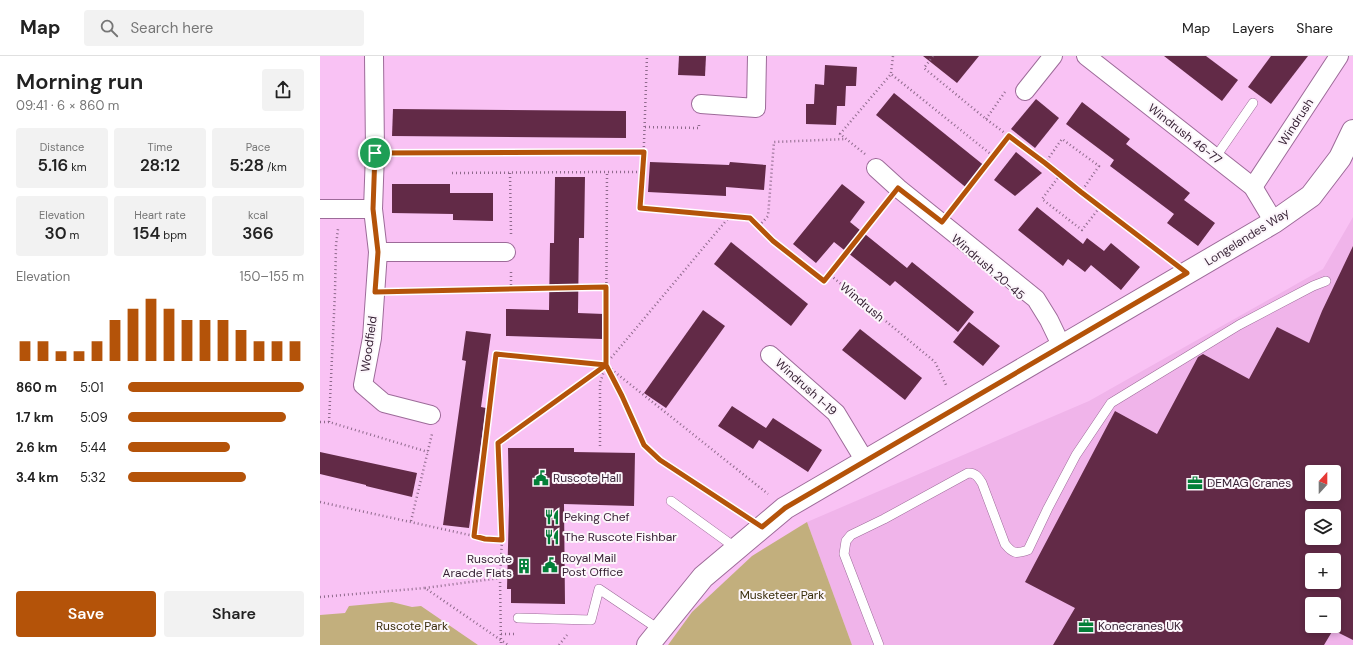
<!DOCTYPE html>
<html lang="en">
<head>
<meta charset="utf-8">
<style>
  :root { --surface:#fff; --page:#f2f2f2; --text:#222; --muted:#767676; --line:#e0e0e0; --accent:#b45309 }
  body { margin:0; font-family:"DM Sans",sans-serif; background:var(--page); color:var(--text); height:100vh; display:flex; flex-direction:column; font-size:15px; white-space:nowrap }
  * { box-sizing:border-box; margin:0 }
  p { font-size:13px; color:var(--muted) }
  .icon { flex:none; width:22px; height:22px; fill:none; stroke:currentColor; stroke-width:2; stroke-linecap:round; stroke-linejoin:round }
  .map { position:relative; flex:1; overflow:hidden }
  .panel { display:flex; flex-direction:column; background:var(--surface); width:320px }
  .panel>* { flex:none }
  .needle { width:26px; rotate:21deg }
  .controls { position:absolute; left:985px; top:409px; display:grid; gap:8px }
  .controls a { display:grid; place-items:center; width:36px; height:36px; border-radius:4px; background:var(--surface); box-shadow:0 2px 6px #0003; font-size:20px }
  .pin { position:absolute; display:grid; place-items:center; width:34px; height:34px; color:#fff; margin:-17px; border:2px solid #fff; border-radius:50%; box-shadow:0 1px 4px #0007 }
  .round { display:grid; place-items:center; flex:none; width:42px; height:42px; border-radius:4px; background:var(--page) }
  .headline { display:flex; align-items:center; justify-content:space-between; height:68px; padding:0 16px }
  h1 { font-size:22px; font-weight:600; line-height:30px }
  .stats { display:grid; grid-template-columns:repeat(3,1fr); gap:6px; height:68px; padding:4px 16px }
  .stats div { display:grid; align-content:center; border-radius:4px; background:var(--page); text-align:center }
  .stats b { font-size:17px; font-weight:600 }
  .stats small { font-size:11px; font-weight:400 }
  .stats p { font-size:11px }
  .chart { height:112px; padding:8px 16px }
  .chart p { display:flex; justify-content:space-between }
  .chart svg { width:100%; height:72px; margin-top:4px; stroke:var(--accent); stroke-width:6 }
  .button { display:flex; gap:8px; margin-top:auto; padding:8px 16px }
  .button a { flex:1; height:46px; border-radius:4px; background:var(--accent); color:#fff; font-size:16px; font-weight:600; line-height:46px; text-align:center }
  .button a+a { background:var(--page); color:var(--text) }
  ul { padding:0 16px; list-style:none; font-size:13px }
  li { display:grid; grid-template-columns:64px 48px 1fr; align-items:center; height:30px }
  li i { height:10px; border-radius:5px; background:var(--accent) }
  header { display:flex; align-items:center; gap:24px; box-sizing:border-box; height:56px; padding:0 20px; background:var(--surface); border-bottom:1px solid var(--line) }
  header strong { font-size:19px }
  nav { display:flex; gap:22px; margin-inline-start:auto; font-size:14px }
  .search { width:280px; height:36px; background:var(--page); display:flex; align-items:center; gap:10px; box-sizing:border-box; padding:0 14px; border-radius:4px; color:var(--muted); font-size:15px }
  main { display:flex; flex:1; min-height:0 }
  .map>svg:first-child { display:block }
  .built { fill:#f0b4ea; fill-rule:evenodd }
  .green { fill:#c2af7d }
  .building { fill:#622a47; fill-rule:evenodd }
  .lines { fill:none; stroke-linecap:round; stroke-linejoin:round }
  .service-casing { stroke:#9d6b99; stroke-width:10 }
  .minor-casing { stroke:#9d6b99; stroke-width:20 }
  .tertiary-casing { stroke:#9d6b99; stroke-width:24 }
  .path { stroke:#8f6a8c; stroke-width:2.5; stroke-dasharray:1 3; stroke-linecap:butt }
  .service { stroke:#fff; stroke-width:9 }
  .minor { stroke:#fff; stroke-width:18 }
  .tertiary { stroke:#fff; stroke-width:22 }
  .route-casing { stroke:#fff; stroke-width:8 }
  .route { stroke:#b45309; stroke-width:5 }
  .labels { text-anchor:middle; dominant-baseline:central; stroke-width:4; stroke-linejoin:round; paint-order:stroke }
  .street-label { font-size:12px; fill:#341f32; stroke:#fcf6fb }
  .poi-label { font-size:12px; fill:#341f32; stroke:#fcf6fb; text-anchor:start }
  .park-label { font-size:12px; fill:#3a2e0c; stroke:#fcf6fb }
</style>
</head>
<body>
<header>
<strong>Map</strong>
<div class="search"><svg class="icon" aria-label="search" viewBox="0 0 24 24"><circle cx="10" cy="10" r="6"/><path d="M15 15l6 6"/></svg>Search here</div>
<nav><a>Map</a><a>Layers</a><a>Share</a></nav>
</header>
<main>
<section class="panel">
<div class="headline"><div><h1>Morning run</h1><p>09:41 · 6 × 860 m</p></div><a class="round"><svg class="icon" aria-label="share" viewBox="0 0 24 24"><path d="M12 15V3M7 8l5-5 5 5M5 13v7h14v-7"/></svg></a></div>
<div class="stats">
<div><p>Distance</p><b>5.16<small> km</small></b></div>
<div><p>Time</p><b>28:12</b></div>
<div><p>Pace</p><b>5:28<small> /km</small></b></div>
</div>
<div class="stats">
<div><p>Elevation</p><b>30<small> m</small></b></div>
<div><p>Heart rate</p><b>154<small> bpm</small></b></div>
<div><p>kcal</p><b>366</b></div>
</div>
<div class="chart"><p><span>Elevation</span>150–155 m</p>
<svg viewBox="0 0 160 44" preserveAspectRatio="none"><path d="M5 44V32M15 44V32M25 44V38M35 44V38M45 44V32M55 44V19M65 44V12M75 44V6M85 44V12M95 44V19M105 44V19M115 44V19M125 44V25M135 44V32M145 44V32M155 44V32"/></svg>
</div>
<ul>
<li><b>860 m</b>5:01<i style="width:100%"></i></li>
<li><b>1.7 km</b>5:09<i style="width:90%"></i></li>
<li><b>2.6 km</b>5:44<i style="width:58%"></i></li>
<li><b>3.4 km</b>5:32<i style="width:67%"></i></li>
</ul>
<div class="button"><a>Save</a><a>Share</a></div>
</section>
<div class="map">
<svg width="1033" height="589" viewBox="0 0 1033 589">
  <rect width="100%" height="100%" fill="#f9c2f4"/>
  <path class="built" d="M1033 161V589H532L487 466 769 345 1003 213ZM992 416H1014V438H992ZM992 460H1014V482H992ZM992 504H1014V526H992ZM992 548H1014V570H992Z"/>
  <g class="green">
    <polygon points="487,466 532,589 348,589 372,556 432,500"/>
    <polygon points="72,546 92,551 101,550 158,589 0,589 0,559 25,557 29,550"/>
  </g>
  <g class="building">
    <polygon points="359,0 386,0 385,20 358,19"/>
    <polygon points="603,0 659,0 637,27"/>
    <polygon points="844,0 886,0 918,24 902,45"/>
    <polygon points="951,0 988,0 951,48 928,31"/>
    <polygon points="505,9 537,11 536,30 526,30 525,50 517,50 516,69 486,68 486,48 494,48 495,28 504,29"/>
    <polygon points="574,37 666,111 648,133 556,59"/>
    <polygon points="716,43 739,62 715,92 691,73"/>
    <polygon points="762,46 810,83 806,88 870,137 864,144 895,167 878,190 847,167 854,158 790,110 794,104 746,68"/>
    <polygon points="73,53 306,55 306,82 72,80"/>
    <polygon points="696,96 722,117 695,140 674,124"/>
    <polygon points="330,106 409,109 410,106 446,109 444,134 406,131 406,140 328,136"/>
    <polygon points="235,121 265,121 264,182 259,182 258,257 284,258 283,283 186,280 186,253 229,254 230,187 234,187"/>
    <polygon points="72,128 130,128 130,137 173,137 173,165 133,164 133,158 72,157"/>
    <polygon points="522,128 545,146 530,166 587,212 592,206 654,256 638,276 575,225 570,230 514,186 496,207 473,188"/>
    <polygon points="717,151 763,188 767,182 784,195 791,187 820,211 801,234 771,209 765,216 748,203 743,210 698,174"/>
    <polygon points="411,186 488,248 471,270 394,208"/>
    <path d="M1033 190V584L1013 574 1004 589H733L755 552 705 526 795 355 837 378 878 301 883 298 929 323 957 271 989 287 1002 255ZM992 416H1014V438H992ZM992 460H1014V482H992ZM992 504H1014V526H992ZM992 548H1014V570H992Z"/>
    <polygon points="383,254 405,270 346,352 324,337"/>
    <polygon points="649,266 680,290 663,310 633,286"/>
    <polygon points="540,273 602,322 585,344 522,294"/>
    <polygon points="146,275 171,278 161,351 166,352 149,472 123,469 146,305 142,304"/>
    <polygon points="412,350 446,372 453,362 502,394 488,416 439,384 433,393 398,370"/>
    <polygon points="188,392 254,392 254,396 315,397 314,450 244,448 245,548 191,547 191,533 187,533 189,449"/>
    <polygon points="0,396 97,417 92,441 46,430 46,429 0,418"/>
  </g>
  <g class="lines">
    <g class="service-casing">
      <g id="service">
        <polyline points="895,102 933,47"/>
        <polyline points="351,445 416,492"/>
        <polyline points="198,562 271,564 279,533 340,574"/>
        <path d="M559 589 524 498 526 485 531 479 564 463 648 417C656 417 658 421 662 427L685 488C693 498 696 498 708 494L728 452 756 399 791 347 919 269 993 230 1006 225"/>
      </g>
    </g>
    <g class="minor-casing">
      <g id="minor">
        <polyline points="54,0 55,97 53,153 58,196 52,282 43,329 64,347 111,359"/>
        <polyline points="766,0 933,131 954,166"/>
        <polyline points="705,35 733,0"/>
        <polyline points="381,48 436,52 437,0"/>
        <polyline points="556,112 578,132 716,243 729,264 742,291"/>
        <polyline points="933,131 1019,0"/>
        <polyline points="0,153 53,153"/>
        <polyline points="58,196 186,196"/>
        <polyline points="450,299 516,357 545,405"/>
      </g>
    </g>
    <g class="tertiary-casing">
      <polyline id="tertiary" points="328,589 383,521 465,452 679,327 954,166 991,140 1020,102 1033,75"/>
    </g>
    <g class="path">
      <polyline points="613,0 604,12 666,63 725,107 742,83 779,110 761,136 848,202"/>
      <polyline points="571,17 573,0"/>
      <polyline points="666,63 685,36"/>
      <polyline points="325,71 379,72 379,68"/>
      <polyline points="75,97 324,95"/>
      <polyline points="545,98 520,78 571,18 673,100 689,80"/>
      <polyline points="725,107 761,136"/>
      <polyline points="132,117 287,116"/>
      <polyline points="190,117 191,178"/>
      <polyline points="740,119 722,143 762,174 780,151"/>
      <polyline points="634,151 673,100"/>
      <polyline points="410,160 430,162 453,185 504,225 509,218 615,306 627,331"/>
      <polyline points="439,170 448,160 454,86 526,83"/>
      <polyline points="509,218 566,147"/>
      <polyline points="191,233 191,215"/>
      <polyline points="75,235 287,231"/>
      <polyline points="286,308 410,160 320,152 323,116"/>
      <polyline points="287,311 302,340 324,389 340,404 424,459"/>
      <polyline points="0,366 9,366 108,396"/>
      <polyline points="9,366 15,236 16,189 18,173"/>
      <polyline points="280,390 280,327 286,309 287,116 323,116 327,0"/>
      <polyline points="0,446 154,480 165,483 182,483 180,522 105,532"/>
      <polyline points="91,465 112,378"/>
      <polyline points="154,480 176,298 285,309"/>
      <polyline points="182,483 178,387 286,309 448,438"/>
      <polyline points="180,522 181,589"/>
      <polyline points="0,541 105,532 188,589"/>
      <polyline points="181,578 195,578"/>
      <polyline points="239,589 247,579"/>
    </g>
    <use href="#service" class="service"/>
    <use href="#minor" class="minor"/>
    <use href="#tertiary" class="tertiary"/>
  </g>
  <g class="lines">
    <g class="route-casing">
      <polyline id="route" points="55,97 53,153 58,196 55,236 286,231 286,309 178,387 182,484 165,483 154,480 176,298 286,309 302,340 324,389 340,404 442,471 465,452 867,217 761,136 725,107 689,80 622,166 578,132 504,225 453,185 430,162 320,152 324,96 55,97"/>
    </g>
    <use href="#route" class="route"/>
  </g>
  <defs>
    <g id="civic-bare" transform="scale(1.2)"><path d="M-.6-6.5H3V-4.5H.6V-3L4-1V1h2V6H-6V1h2V-1L-.6-3ZM-1.2 2.5V6h2.4V2.5Z" fill="#037f38" stroke="#fcf6fb" stroke-width="2.5" paint-order="stroke"/></g>
    <g id="office-bare" transform="scale(1.2)"><path d="M-6-3h4V-5.5h4V-3h4V5H-6ZM-1-4.5V-3h2v-1.5ZM-6 0V1H6V0Z" fill="#037f38" stroke="#fcf6fb" stroke-width="2.5" paint-order="stroke"/></g>
    <g id="restaurant-bare" transform="scale(1.2)"><path d="M-5-6h1v4h1v-4h1v4h1v-4h1v5L-1.5 .5V6h-2V.5L-5-1ZM5-6V6H3V1.5H1.5Q1.5-4 5-6Z" fill="#037f38" stroke="#fcf6fb" stroke-width="2.5" paint-order="stroke"/></g>
    <g id="building-bare" transform="scale(1.2)"><path d="M-4-6H4V6H1V3H-1V6H-4ZM-2.5-4.3h1.7v1.8h-1.7ZM.8-4.3h1.7v1.8H.8ZM-2.5-1h1.7V.8h-1.7ZM.8-1h1.7V.8H.8Z" fill="#037f38" stroke="#fcf6fb" stroke-width="2.5" paint-order="stroke"/></g>
  </defs>
  <g fill-rule="evenodd">
    <use href="#civic-bare" x="221" y="422"/>
    <use href="#office-bare" x="875" y="427"/>
    <use href="#restaurant-bare" x="232" y="461"/>
    <use href="#restaurant-bare" x="232" y="481"/>
    <use href="#civic-bare" x="230" y="509"/>
    <use href="#building-bare" x="204" y="510"/>
    <use href="#office-bare" x="766" y="570"/>
  </g>
  <g class="labels">
    <g class="street-label">
      <text transform="translate(976 66) rotate(-57)">Windrush</text>
      <text transform="translate(865 78) rotate(38)">Windrush 46-77</text>
      <text transform="translate(927 181) rotate(-32)">Longelandes Way</text>
      <text transform="translate(668 211) rotate(41)">Windrush 20-45</text>
      <text transform="translate(542 246) rotate(40)">Windrush</text>
      <text transform="translate(49 288) rotate(-82)">Woodfield</text>
      <text transform="translate(486 331) rotate(42)">Windrush 1-19</text>
    </g>
    <g class="poi-label">
      <text x="233" y="422">Ruscote Hall</text>
      <text x="887" y="427">DEMAG Cranes</text>
      <text x="244" y="461">Peking Chef</text>
      <text x="244" y="481">The Ruscote Fishbar</text>
      <text x="242" y="502">Royal Mail<tspan x="242" dy="14">Post Office</tspan></text>
      <text x="192" y="503" text-anchor="end">Ruscote<tspan x="192" dy="14">Aracde Flats</tspan></text>
      <text x="778" y="570">Konecranes UK</text>
    </g>
    <g class="park-label">
      <text x="462" y="539">Musketeer Park</text>
      <text x="92" y="570">Ruscote Park</text>
    </g>
  </g>
</svg>
<div class="controls">
<a><svg class="needle" viewBox="-14 -14 28 28"><path d="M0-13l5 13h-10z" fill="#e53935"/><path d="M0 13l5-13h-10z" fill="#767676"/></svg></a>
<a><svg class="icon" aria-label="layers" viewBox="0 0 24 24"><path d="M12 4l9 5-9 5-9-5zM3 14l9 5 9-5"/></svg></a>
<a>+</a>
<a>−</a>
</div>
<div class="pin" style="left:55px;top:97px;background:#1e9e55"><svg class="icon" aria-label="arrive" viewBox="0 0 24 24"><path d="M6 21V4h12l-3 4 3 4H6"/></svg></div>
</div>
</main>
</body>
</html>
